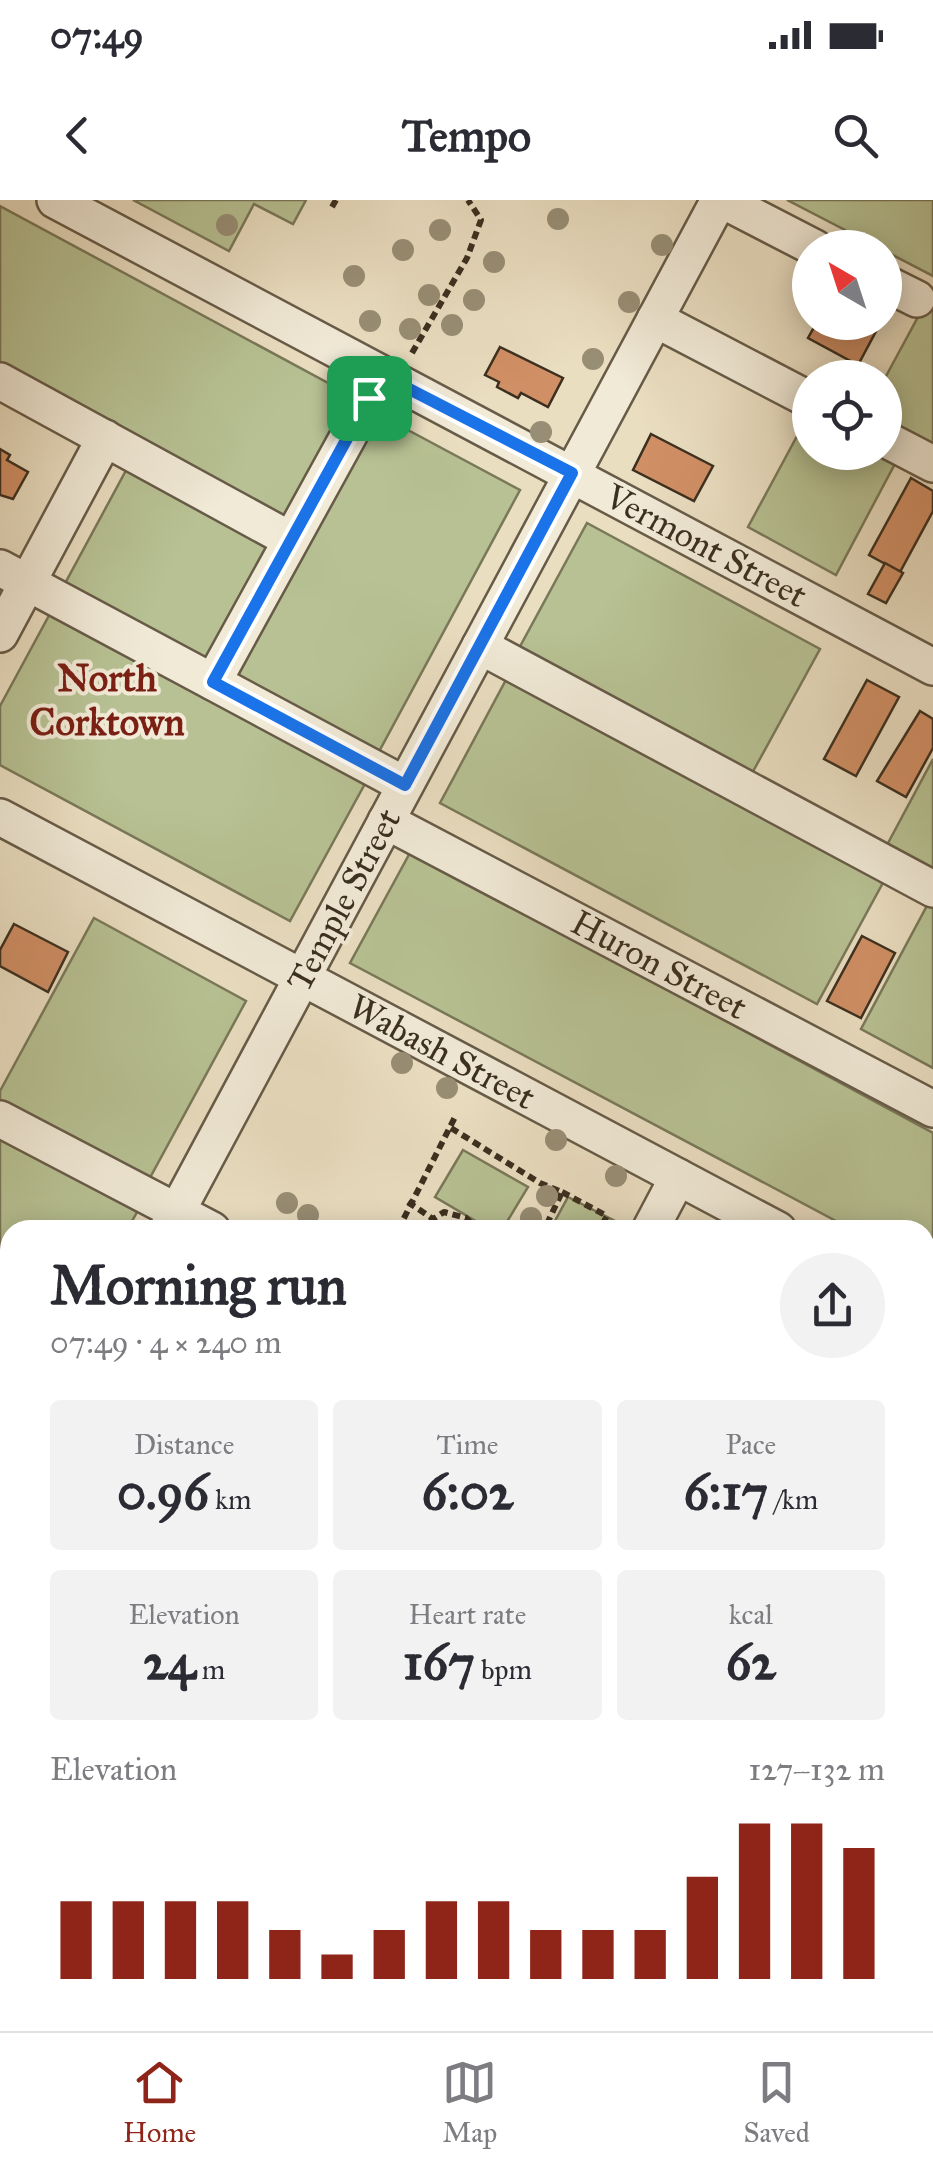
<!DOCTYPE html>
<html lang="en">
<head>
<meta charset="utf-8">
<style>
  :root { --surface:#fff; --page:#f2f2f3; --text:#2b2b33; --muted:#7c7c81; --line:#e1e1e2; --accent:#8f2418 }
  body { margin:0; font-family:"IM FELL Great Primer",serif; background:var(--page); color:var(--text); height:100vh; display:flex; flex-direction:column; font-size:38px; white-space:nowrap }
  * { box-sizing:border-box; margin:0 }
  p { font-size:32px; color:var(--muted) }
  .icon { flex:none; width:55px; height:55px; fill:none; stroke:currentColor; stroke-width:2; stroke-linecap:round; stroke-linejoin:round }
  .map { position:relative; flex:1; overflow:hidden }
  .sheet { position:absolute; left:0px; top:1020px; width:935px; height:812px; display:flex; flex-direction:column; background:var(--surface); border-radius:30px 30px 0 0; box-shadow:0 5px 25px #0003 }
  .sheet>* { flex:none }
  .needle { width:65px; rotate:321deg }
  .controls { position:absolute; left:792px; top:30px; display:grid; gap:20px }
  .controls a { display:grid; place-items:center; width:110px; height:110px; border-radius:50%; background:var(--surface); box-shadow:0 5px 25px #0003; font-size:50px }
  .pin { position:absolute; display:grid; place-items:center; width:85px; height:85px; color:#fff; margin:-42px; border-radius:20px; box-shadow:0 5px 15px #0006 }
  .round { display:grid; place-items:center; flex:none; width:105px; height:105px; border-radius:52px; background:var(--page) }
  .overview { display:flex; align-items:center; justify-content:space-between; height:170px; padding:0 50px }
  h1 { font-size:55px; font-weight:700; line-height:75px }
  .stats { display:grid; grid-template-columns:repeat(3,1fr); gap:15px; height:170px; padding:10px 50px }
  .stats div { display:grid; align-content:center; border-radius:10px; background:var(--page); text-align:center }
  .stats b { font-size:50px; font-weight:700 }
  .stats small { font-size:28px; font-weight:400 }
  .stats p { font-size:28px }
  .chart { height:280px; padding:20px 50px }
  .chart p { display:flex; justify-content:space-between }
  .chart svg { width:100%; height:180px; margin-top:10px; stroke:var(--accent); stroke-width:6 }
  .status { display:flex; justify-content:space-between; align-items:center; height:70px; padding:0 50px; background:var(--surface); direction:ltr }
  .status svg { height:28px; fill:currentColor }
  header { display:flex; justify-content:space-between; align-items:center; height:130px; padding:0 50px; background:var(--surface); font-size:45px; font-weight:700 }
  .dock { display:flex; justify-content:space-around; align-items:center; height:140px; border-top:2px solid var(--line); background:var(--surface); font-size:28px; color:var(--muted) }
  .dock a { display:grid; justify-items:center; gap:5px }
  .dock .active { color:var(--accent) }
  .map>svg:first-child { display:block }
  .green { fill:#b7c193; stroke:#797859; stroke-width:2.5 }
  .building { fill:#d18f65; stroke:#3b2f1f; stroke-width:2.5 }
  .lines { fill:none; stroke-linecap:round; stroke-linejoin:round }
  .minor-casing { stroke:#675b48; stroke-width:40 }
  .path { stroke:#3b2f1f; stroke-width:6; stroke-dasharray:8 5; stroke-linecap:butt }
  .minor { stroke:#f1ead7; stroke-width:35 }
  .tree { fill:#988e75 }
  .route-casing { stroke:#fff; stroke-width:20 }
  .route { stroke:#1a73e8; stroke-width:12 }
  .labels { text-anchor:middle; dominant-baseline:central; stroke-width:8; stroke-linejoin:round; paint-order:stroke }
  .street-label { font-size:35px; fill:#3b2f1f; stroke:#f1ead7 }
  .neighbourhood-label { font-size:38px; font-weight:bold; fill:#7a1f14; stroke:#f1ead7 }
</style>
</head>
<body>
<div class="status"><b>07:49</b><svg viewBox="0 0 49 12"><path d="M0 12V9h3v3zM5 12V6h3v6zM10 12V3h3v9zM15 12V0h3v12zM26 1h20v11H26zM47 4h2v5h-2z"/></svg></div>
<header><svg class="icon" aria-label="back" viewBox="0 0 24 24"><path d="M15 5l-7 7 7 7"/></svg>Tempo<svg class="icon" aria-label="search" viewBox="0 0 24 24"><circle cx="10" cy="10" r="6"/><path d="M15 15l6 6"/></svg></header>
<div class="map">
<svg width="933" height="1831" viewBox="0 0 933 1831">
  <rect width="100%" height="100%" fill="#eadec1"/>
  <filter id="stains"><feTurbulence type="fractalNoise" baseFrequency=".002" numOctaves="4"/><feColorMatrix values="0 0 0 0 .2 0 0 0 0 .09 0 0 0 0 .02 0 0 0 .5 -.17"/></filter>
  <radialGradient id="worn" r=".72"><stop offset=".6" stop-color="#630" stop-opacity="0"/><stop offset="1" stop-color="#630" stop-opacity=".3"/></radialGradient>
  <g class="green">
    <polygon points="133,0 306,0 293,24 254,4 229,51"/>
    <polygon points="787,0 933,0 933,76 885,51 885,48 878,47"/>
    <polygon points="0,6 354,197 283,326 0,174"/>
    <polygon points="933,89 933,251 885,225 885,178"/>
    <polygon points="810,212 810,252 885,252 898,258 836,375 748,327"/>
    <polygon points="378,214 520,290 375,559 234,483"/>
    <polygon points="130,263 275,342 207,467 62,389"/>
    <polygon points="587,323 820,449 750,577 517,452"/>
    <polygon points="52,410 367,580 290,721 0,565 0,506"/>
    <polygon points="507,478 885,679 817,804 440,603"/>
    <polygon points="933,559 933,670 887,645"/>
    <polygon points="411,651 933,933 933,1073 925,1069 925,1030 853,1030 350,763"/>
    <polygon points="929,702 933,704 933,868 861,829"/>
    <polygon points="94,718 246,801 146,985 0,905 0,891"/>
    <polygon points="0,930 141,1005 127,1030 10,1030 10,1181 0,1175"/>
    <polygon points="463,950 528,987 502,1030 491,1030 435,997"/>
    <polygon points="568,997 619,1023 615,1030 550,1030"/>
    <polygon points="10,1391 10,1540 0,1534 0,1409"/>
    <polygon points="0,1571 10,1576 10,1750 0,1744"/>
    <polygon points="925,1787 933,1792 933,1831 681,1831 686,1822 925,1822"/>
  </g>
  <g class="building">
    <polygon points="817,122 881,122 858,165 808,138"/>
    <polygon points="500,147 563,178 548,207 521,193 518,198 497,187 499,182 485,175"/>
    <polygon points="651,234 713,266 694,301 633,270"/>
    <polygon points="0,249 10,255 7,260 28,272 13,299 0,295"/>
    <polygon points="911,278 933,291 933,311 900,372 869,355"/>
    <polygon points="885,363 903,373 886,403 868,394"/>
    <polygon points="867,480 899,497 856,576 824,559"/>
    <polygon points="920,511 933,519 933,548 906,597 877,581"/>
    <polygon points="14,724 68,752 48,792 0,766 0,750"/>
    <polygon points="862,736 895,753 861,818 827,801"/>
    <polygon points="320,1822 343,1822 356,1829 315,1831"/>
  </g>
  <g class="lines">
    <g class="minor-casing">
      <g id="minor">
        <polyline points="55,0 933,467"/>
        <polyline points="722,0 815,48"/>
        <polyline points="885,83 917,99"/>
        <polyline points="655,119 810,200"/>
        <polyline points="0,181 289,339"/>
        <polyline points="885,239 933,264"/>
        <polyline points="0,368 405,585"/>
        <polyline points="0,434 105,238"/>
        <polyline points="480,446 933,689"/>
        <polyline points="213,482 382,175"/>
        <polyline points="0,617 778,1030"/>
        <polyline points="386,621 933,909"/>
        <polyline points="0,919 212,1030"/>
        <polyline points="167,1030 719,0"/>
        <polyline points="650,1030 678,977"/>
        <polyline points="925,1108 933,1113"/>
        <polyline points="0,1236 10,1241"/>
        <polyline points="0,1343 10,1324"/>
        <polyline points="925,1409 933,1413"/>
        <polyline points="925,1494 933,1498"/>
        <polyline points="0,1552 10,1558"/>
        <polyline points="925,1596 933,1601"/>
        <polyline points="925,1711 933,1694"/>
        <polyline points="0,1796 10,1801"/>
        <polyline points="50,1822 66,1831"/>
        <polyline points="507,1822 523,1831"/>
        <polyline points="221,1831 226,1822"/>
      </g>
    </g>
    <g class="path">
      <polyline points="332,7 336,0"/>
      <polyline points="412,153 467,58 481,20 468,0"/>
      <polyline points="451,928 540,983 562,992 544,1030"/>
      <polyline points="562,992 607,1016 599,1030"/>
      <polyline points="408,1002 433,1019 444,1012 466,1018 478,1030"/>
      <polyline points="323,1030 337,1030"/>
      <polyline points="398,1030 455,917"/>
    </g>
    <use href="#minor" class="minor"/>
  </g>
  <g class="tree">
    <circle cx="558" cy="19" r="11"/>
    <circle cx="227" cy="25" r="11"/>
    <circle cx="440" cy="30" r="11"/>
    <circle cx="662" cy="45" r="11"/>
    <circle cx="403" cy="50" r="11"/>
    <circle cx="494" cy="62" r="11"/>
    <circle cx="354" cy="76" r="11"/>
    <circle cx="429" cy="95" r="11"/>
    <circle cx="474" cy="100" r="11"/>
    <circle cx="629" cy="102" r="11"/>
    <circle cx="370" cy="121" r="11"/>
    <circle cx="452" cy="125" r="11"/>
    <circle cx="410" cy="129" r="11"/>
    <circle cx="593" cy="159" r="11"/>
    <circle cx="541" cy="232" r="11"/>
    <circle cx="402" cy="863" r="11"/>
    <circle cx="447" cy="888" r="11"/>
    <circle cx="556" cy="940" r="11"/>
    <circle cx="616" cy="976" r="11"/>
    <circle cx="547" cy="996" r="11"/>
    <circle cx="287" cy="1003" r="11"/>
    <circle cx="308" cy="1015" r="11"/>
    <circle cx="531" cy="1018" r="11"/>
  </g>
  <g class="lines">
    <g class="route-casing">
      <polygon id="route" points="382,175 572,273 405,585 213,482"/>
    </g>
    <use href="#route" class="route"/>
  </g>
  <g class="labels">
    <g class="street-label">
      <text transform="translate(706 346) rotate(28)">Vermont Street</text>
      <text transform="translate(344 700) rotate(-62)">Temple Street</text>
      <text transform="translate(659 765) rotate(28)">Huron Street</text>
      <text transform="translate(442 852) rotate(28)">Wabash Street</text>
    </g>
    <g class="neighbourhood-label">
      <text x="107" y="478">North<tspan x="107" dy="44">Corktown</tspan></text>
    </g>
  </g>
  <rect width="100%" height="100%" filter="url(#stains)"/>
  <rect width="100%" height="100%" fill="url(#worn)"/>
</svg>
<div class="controls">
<a><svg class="needle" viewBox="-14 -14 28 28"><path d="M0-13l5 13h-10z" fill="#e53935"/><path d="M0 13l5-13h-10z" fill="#7c7c81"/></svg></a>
<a><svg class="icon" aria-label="locate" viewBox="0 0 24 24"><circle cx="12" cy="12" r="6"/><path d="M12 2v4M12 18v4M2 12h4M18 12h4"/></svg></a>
</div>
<div class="pin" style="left:369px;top:198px;background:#1e9e55"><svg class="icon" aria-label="arrive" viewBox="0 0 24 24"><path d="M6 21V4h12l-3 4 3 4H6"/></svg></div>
<section class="sheet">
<div class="overview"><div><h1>Morning run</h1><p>07:49 · 4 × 240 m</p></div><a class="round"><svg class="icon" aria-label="share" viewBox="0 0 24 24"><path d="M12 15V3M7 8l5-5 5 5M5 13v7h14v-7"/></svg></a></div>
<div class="stats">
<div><p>Distance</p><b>0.96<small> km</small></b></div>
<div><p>Time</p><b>6:02</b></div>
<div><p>Pace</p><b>6:17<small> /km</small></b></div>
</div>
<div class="stats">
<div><p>Elevation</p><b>24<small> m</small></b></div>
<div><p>Heart rate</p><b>167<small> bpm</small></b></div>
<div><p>kcal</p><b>62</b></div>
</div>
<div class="chart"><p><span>Elevation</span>127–132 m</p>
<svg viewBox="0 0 160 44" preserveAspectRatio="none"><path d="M5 44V25M15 44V25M25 44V25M35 44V25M45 44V32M55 44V38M65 44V32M75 44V25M85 44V25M95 44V32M105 44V32M115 44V32M125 44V19M135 44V6M145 44V6M155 44V12"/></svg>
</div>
</section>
</div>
<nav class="dock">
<a class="active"><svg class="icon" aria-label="home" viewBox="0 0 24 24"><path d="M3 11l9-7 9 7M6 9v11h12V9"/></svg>Home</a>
<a><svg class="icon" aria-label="map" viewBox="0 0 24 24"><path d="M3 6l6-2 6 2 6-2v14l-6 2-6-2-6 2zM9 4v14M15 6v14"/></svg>Map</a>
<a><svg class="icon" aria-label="saved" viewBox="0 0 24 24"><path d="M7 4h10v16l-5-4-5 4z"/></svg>Saved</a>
</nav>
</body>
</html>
